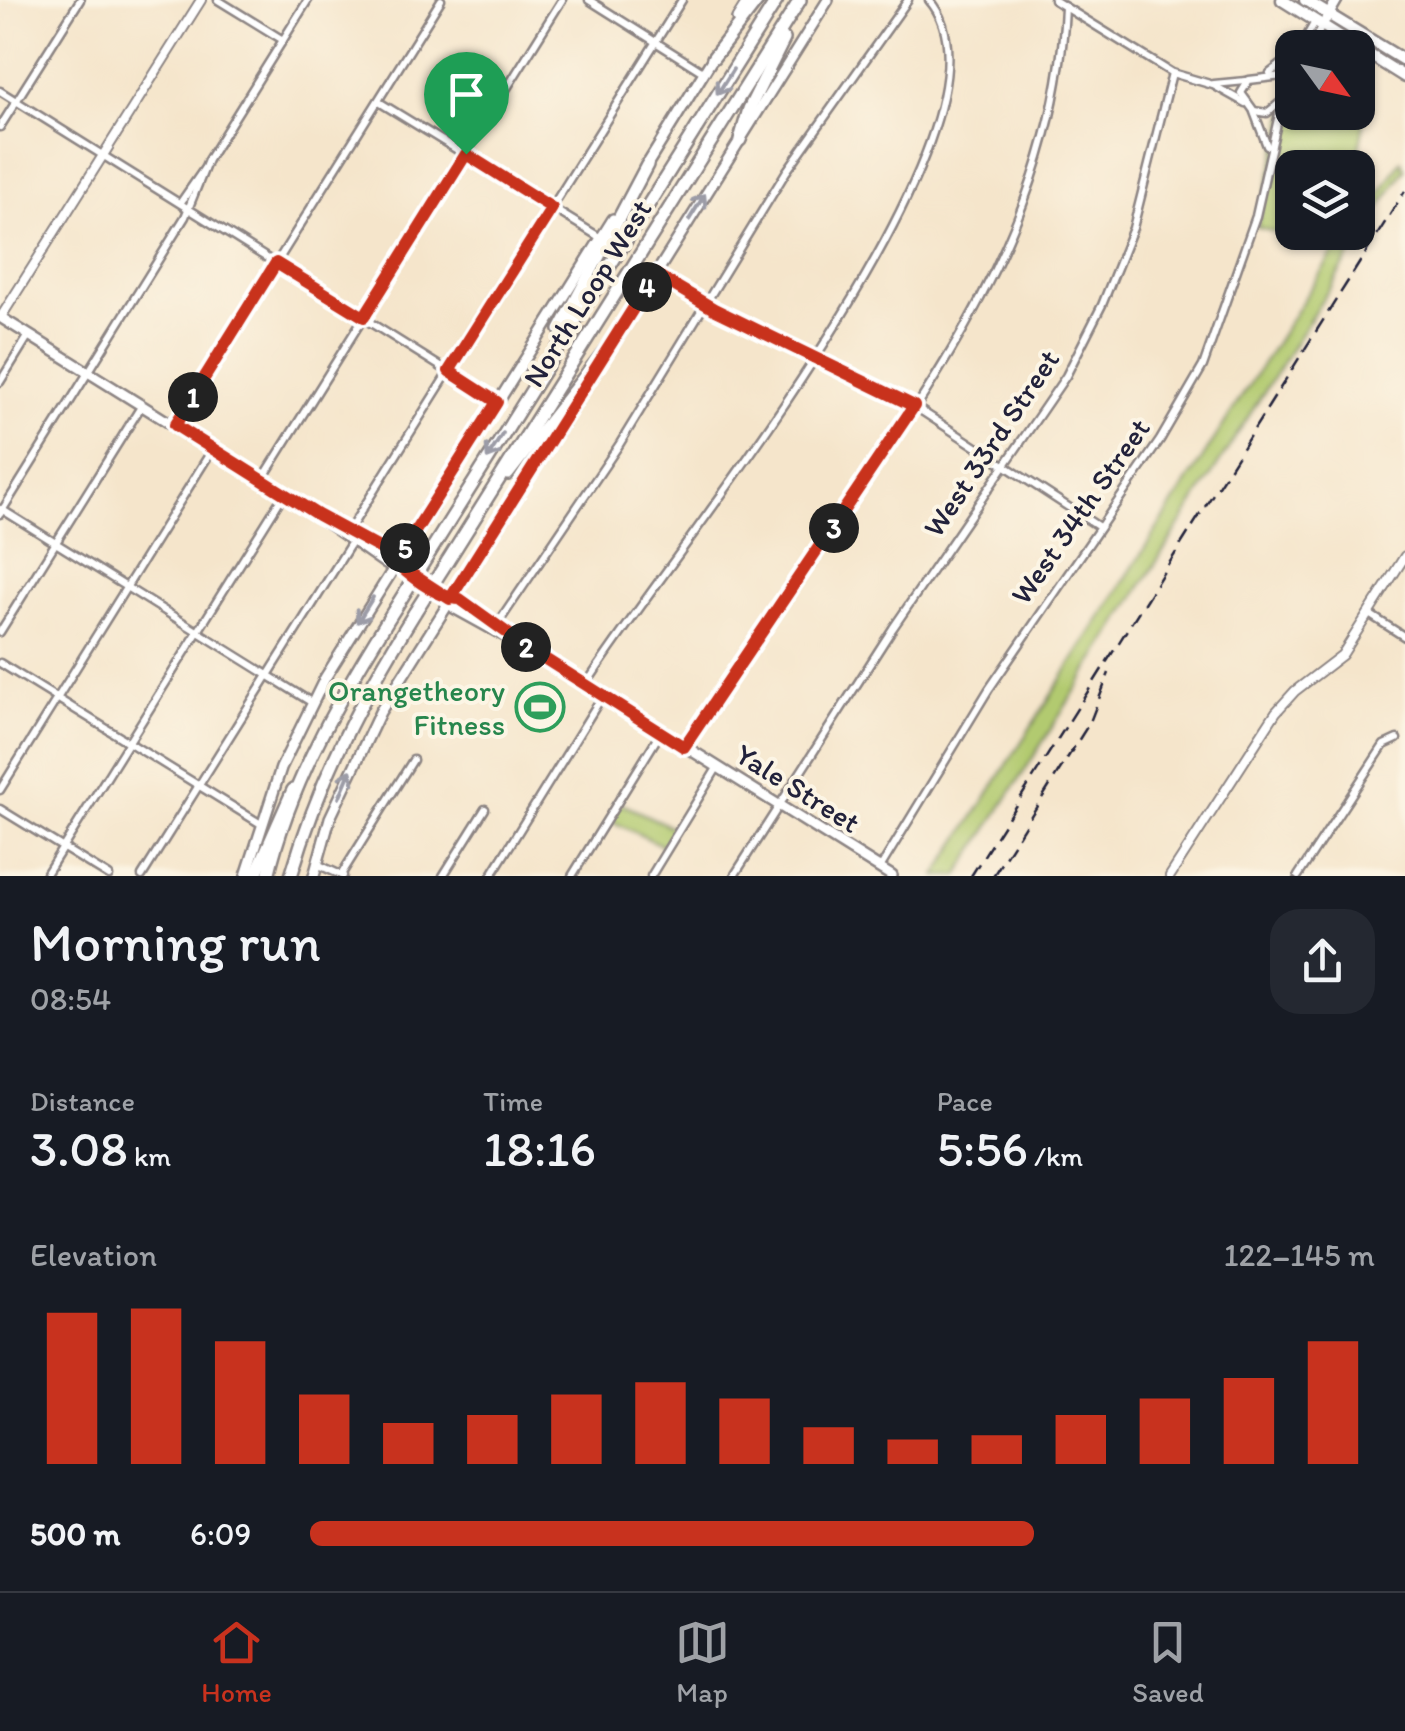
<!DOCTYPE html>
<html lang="en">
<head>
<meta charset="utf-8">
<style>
  :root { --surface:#171b24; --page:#242831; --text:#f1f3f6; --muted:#9ea1a6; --line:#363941; --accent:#c8321e }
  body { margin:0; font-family:Itim,sans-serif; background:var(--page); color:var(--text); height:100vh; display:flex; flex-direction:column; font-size:38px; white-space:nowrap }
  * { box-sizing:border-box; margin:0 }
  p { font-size:32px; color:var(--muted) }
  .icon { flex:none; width:55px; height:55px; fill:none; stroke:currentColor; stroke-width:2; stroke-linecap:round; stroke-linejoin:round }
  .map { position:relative; height:876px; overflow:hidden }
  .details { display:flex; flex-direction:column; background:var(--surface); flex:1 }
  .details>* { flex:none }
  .needle { width:65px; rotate:123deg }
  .tools { position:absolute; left:1275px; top:30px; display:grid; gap:20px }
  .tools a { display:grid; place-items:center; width:100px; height:100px; border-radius:20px; background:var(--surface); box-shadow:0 2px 8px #0004; font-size:50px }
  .pin { position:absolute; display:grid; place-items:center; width:85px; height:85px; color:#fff; margin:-102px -42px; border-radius:50% 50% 50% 0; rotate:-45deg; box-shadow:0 0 10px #0007 }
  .pin .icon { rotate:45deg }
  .km { position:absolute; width:50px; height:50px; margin:-25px; border-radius:50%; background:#222; color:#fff; font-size:28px; line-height:50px; text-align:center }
  .round { display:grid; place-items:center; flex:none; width:105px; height:105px; border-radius:30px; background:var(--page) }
  .head { display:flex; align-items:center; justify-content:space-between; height:170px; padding:0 30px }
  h1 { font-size:55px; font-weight:600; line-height:75px }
  .stats { display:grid; grid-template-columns:repeat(3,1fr); gap:15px; height:170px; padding:10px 30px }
  .stats div { display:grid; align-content:center }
  .stats b { font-size:50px; font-weight:600 }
  .stats small { font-size:28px; font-weight:400 }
  .stats p { font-size:28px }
  .chart { height:280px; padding:20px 30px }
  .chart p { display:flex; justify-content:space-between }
  .chart svg { width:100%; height:180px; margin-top:10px; stroke:var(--accent); stroke-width:6 }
  ul { padding:0 30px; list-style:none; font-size:32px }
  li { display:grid; grid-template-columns:160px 120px 1fr; align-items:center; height:75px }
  li i { height:25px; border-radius:12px; background:var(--accent) }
  .menu { display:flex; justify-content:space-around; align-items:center; height:140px; border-top:2px solid var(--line); background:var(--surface); font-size:28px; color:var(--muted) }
  .menu a { display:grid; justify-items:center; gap:5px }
  .menu .selected { color:var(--accent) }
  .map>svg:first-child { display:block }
  .green { fill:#b2ca6f; stroke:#6a7655; stroke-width:2.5 }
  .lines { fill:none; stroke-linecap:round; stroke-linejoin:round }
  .minor-casing { stroke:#8c8483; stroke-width:11 }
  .tertiary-casing { stroke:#8c8483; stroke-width:12 }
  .secondary-casing { stroke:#8c8483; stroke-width:14 }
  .primary-casing { stroke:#8c8483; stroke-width:15 }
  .motorway-casing { stroke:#8c8483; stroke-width:16 }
  .minor { stroke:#fff; stroke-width:6 }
  .tertiary { stroke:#fff; stroke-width:8 }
  .secondary { stroke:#fff; stroke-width:9 }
  .primary { stroke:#fff; stroke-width:10 }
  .motorway { stroke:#fff; stroke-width:11 }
  .rail { stroke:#22223b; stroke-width:2.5; stroke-dasharray:15 8; stroke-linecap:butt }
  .motorway-bridge-casing { stroke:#8c8483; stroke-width:16; stroke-linecap:butt }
  .motorway-bridge { stroke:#fff; stroke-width:11 }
  .oneway { stroke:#9c9ca7 }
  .route-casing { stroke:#fff; stroke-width:20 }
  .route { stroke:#c8321e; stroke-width:12 }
  .labels { text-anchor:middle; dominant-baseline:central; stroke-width:8; stroke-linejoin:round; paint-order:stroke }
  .street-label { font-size:30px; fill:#22223b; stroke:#fcf5e5 }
  .leisure-label { font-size:30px; fill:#27864d; stroke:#fcf5e5; text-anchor:end }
</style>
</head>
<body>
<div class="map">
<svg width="1405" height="876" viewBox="0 0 1405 876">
  <rect width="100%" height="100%" fill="#fcf5e5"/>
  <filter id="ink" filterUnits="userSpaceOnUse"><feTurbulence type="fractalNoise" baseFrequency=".01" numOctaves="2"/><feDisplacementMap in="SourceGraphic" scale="20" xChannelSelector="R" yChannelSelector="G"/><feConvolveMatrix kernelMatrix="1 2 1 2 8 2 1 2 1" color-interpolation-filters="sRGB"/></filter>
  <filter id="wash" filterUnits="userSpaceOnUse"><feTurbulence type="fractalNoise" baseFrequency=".0048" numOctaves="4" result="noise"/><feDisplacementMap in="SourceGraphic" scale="40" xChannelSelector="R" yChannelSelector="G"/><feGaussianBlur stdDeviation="2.25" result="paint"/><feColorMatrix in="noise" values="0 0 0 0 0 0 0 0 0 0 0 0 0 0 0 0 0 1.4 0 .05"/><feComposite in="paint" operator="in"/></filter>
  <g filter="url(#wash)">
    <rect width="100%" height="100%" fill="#f5e5cb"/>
    <g class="green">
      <polygon points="1292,89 1292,112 1347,113 1364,124 1355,167 1292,168 1292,232 1335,233 1330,249 1257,227"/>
      <polygon points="1401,161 1405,169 958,876 936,876 1346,233 1358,232 1358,214 1369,196 1376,200"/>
      <polygon points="620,803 674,828 663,846 609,820"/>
    </g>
  </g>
  <g filter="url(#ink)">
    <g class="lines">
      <g class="minor-casing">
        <g id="minor">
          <polyline points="218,0 283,40"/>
          <polyline points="589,0 703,72"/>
          <polyline points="1054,0 1172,73 1213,85 1245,103"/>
          <polyline points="1300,48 1315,22"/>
          <polyline points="1310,48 1322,26"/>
          <polyline points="1270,73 1292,56"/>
          <polyline points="1214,84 1246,81"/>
          <polyline points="1287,86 1283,76 1249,80 1241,93 1254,111 1267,113 1282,101 1292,73"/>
          <polyline points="0,91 497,402"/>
          <polyline points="379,102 601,238"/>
          <polyline points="1254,112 1267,146"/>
          <polyline points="0,127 80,0"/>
          <polyline points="181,202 204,169"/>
          <polyline points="656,275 714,309 920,410 1099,527"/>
          <polyline points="0,382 29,335"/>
          <polyline points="175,425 441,0"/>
          <polyline points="262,480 562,0"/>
          <polyline points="1,509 311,702"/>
          <polyline points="0,514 185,217 208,160 308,0"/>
          <polyline points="348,532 682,0"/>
          <polyline points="1369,614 1405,637"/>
          <polyline points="497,625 619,445 786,172 908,0"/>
          <polyline points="0,632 142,405"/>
          <polyline points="0,663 261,824"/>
          <path d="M586 685C657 570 1035 120 929 0"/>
          <path d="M684 747C824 511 1053 297 1065 7"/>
          <polyline points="0,790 212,450"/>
          <polyline points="0,809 109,876"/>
          <polyline points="317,864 343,876"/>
          <polyline points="880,868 989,689 1160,440 1203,366 1256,216 1282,101"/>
          <polyline points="341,875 413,760"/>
          <polyline points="45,876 284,494"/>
          <polyline points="142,876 353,540"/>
          <polyline points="443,876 485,809"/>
          <polyline points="491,876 603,695"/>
          <polyline points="572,876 661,732"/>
          <polyline points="651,876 717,768"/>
          <polyline points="734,876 893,628 1066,376 1102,305 1133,228 1172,73"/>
          <polyline points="1298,876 1384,745 1397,739"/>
        </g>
      </g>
      <g class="tertiary-casing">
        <g id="tertiary">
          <polyline points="1,317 201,0"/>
          <polyline points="1170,876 1276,712 1295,691 1342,655 1405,556"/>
        </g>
      </g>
      <g class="secondary-casing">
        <g id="secondary">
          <polyline points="737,19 749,0"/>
          <polyline points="1326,19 1337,0"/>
          <polyline points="645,168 716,53"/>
          <polyline points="0,317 317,515 392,555 395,563 450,599 459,599 531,650 892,876"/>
          <polyline points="617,336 828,0"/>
          <polyline points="319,517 386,564 395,563"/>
          <polyline points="450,599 454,608 521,645"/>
          <polyline points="246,876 281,768 325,678 613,219"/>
          <polyline points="314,876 330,818 380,712 595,371"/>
        </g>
      </g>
      <g class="primary-casing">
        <g id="primary">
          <polyline points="1282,0 1405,77"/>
          <polyline points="1305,0 1405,61"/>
        </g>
      </g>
      <g class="motorway-casing">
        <g id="motorway">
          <polyline points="713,58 758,0"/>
          <polyline points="740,140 749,109 784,39"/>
          <polyline points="560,330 647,165"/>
          <polyline points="508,474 619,333"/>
          <polyline points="430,552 777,0"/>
          <polyline points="447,562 800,0"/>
          <polyline points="255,876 293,790"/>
          <path d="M268 876C291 778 346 686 399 602"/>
          <path d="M291 876C321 775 360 701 415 612"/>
        </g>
      </g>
      <use href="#minor" class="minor"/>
      <use href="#tertiary" class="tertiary"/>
      <use href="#secondary" class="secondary"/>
      <use href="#primary" class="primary"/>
      <use href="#motorway" class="motorway"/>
      <g class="rail">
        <polyline points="971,876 1405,191"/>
        <polyline points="993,876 1090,722 1109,673"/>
      </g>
      <g class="motorway-bridge-casing">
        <g id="motorway-bridge">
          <polyline points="399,602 430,552"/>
          <polyline points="415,612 447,562"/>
        </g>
      </g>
      <use href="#motorway-bridge" class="motorway-bridge"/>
    </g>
    <defs><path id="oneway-shaft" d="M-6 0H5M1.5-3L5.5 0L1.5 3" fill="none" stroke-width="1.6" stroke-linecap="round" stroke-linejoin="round" transform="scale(2.5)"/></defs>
    <g class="oneway">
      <use href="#oneway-shaft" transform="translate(725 82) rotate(122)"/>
      <use href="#oneway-shaft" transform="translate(697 207) rotate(-58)"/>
      <use href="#oneway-shaft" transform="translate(495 446) rotate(122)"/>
      <use href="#oneway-shaft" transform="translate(365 610) rotate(122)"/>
      <use href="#oneway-shaft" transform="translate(345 784) rotate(-67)"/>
    </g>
  </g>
  <g class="lines" filter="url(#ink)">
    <g class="route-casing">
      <path id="route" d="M466 154 364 317 276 263 175 425 318 515 392 555C400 572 441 599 460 599L531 650 684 747 914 406 714 309 655 274 450 599 395 563 497 402 449 371 552 208 466 154"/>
    </g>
    <use href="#route" class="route"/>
  </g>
  <defs>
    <g id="stadium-ring" transform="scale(2.5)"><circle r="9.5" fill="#fcf5e5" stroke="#2e9e5b" stroke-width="1.5"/><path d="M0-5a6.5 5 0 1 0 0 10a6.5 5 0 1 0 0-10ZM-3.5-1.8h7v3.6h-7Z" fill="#2e9e5b"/></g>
  </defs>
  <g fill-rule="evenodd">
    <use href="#stadium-ring" x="540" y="707"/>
  </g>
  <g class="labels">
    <g class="street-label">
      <text transform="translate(587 293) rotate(-58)">North Loop West</text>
      <text transform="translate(991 443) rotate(-56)">West 33rd Street</text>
      <text transform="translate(1080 511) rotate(-55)">West 34th Street</text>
      <text transform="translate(798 788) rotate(32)">Yale Street</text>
    </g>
    <g class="leisure-label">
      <text x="505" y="690">Orangetheory<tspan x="505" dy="34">Fitness</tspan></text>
    </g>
  </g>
</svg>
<div class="tools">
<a><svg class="needle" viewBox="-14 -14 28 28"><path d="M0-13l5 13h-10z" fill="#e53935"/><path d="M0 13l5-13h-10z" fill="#9ea1a6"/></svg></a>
<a><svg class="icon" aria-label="layers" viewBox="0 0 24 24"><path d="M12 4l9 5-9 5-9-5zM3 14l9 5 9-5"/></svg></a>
</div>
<div class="pin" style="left:466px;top:154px;background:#1e9e55"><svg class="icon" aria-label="arrive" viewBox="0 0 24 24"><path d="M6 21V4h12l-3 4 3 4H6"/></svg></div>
<b class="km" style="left:193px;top:397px">1</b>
<b class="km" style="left:526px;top:647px">2</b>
<b class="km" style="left:834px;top:528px">3</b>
<b class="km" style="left:647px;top:287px">4</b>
<b class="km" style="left:405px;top:548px">5</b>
</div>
<section class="details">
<div class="head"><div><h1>Morning run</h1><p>08:54</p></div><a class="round"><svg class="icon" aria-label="share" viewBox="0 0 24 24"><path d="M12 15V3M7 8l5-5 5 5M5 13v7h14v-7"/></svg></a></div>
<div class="stats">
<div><p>Distance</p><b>3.08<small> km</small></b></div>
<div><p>Time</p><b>18:16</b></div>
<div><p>Pace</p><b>5:56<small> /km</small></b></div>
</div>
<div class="chart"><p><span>Elevation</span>122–145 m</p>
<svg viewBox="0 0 160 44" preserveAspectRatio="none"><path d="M5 44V7M15 44V6M25 44V14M35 44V27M45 44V34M55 44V32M65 44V27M75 44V24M85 44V28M95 44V35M105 44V38M115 44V37M125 44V32M135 44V28M145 44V23M155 44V14"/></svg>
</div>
<ul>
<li><b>500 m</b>6:09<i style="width:68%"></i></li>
</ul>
</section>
<nav class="menu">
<a class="selected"><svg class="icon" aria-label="home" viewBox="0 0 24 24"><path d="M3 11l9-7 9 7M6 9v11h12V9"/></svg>Home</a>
<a><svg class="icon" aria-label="map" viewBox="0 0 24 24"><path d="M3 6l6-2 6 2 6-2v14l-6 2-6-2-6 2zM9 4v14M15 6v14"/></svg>Map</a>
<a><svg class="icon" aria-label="saved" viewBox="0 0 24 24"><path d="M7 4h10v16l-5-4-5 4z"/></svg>Saved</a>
</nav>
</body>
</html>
